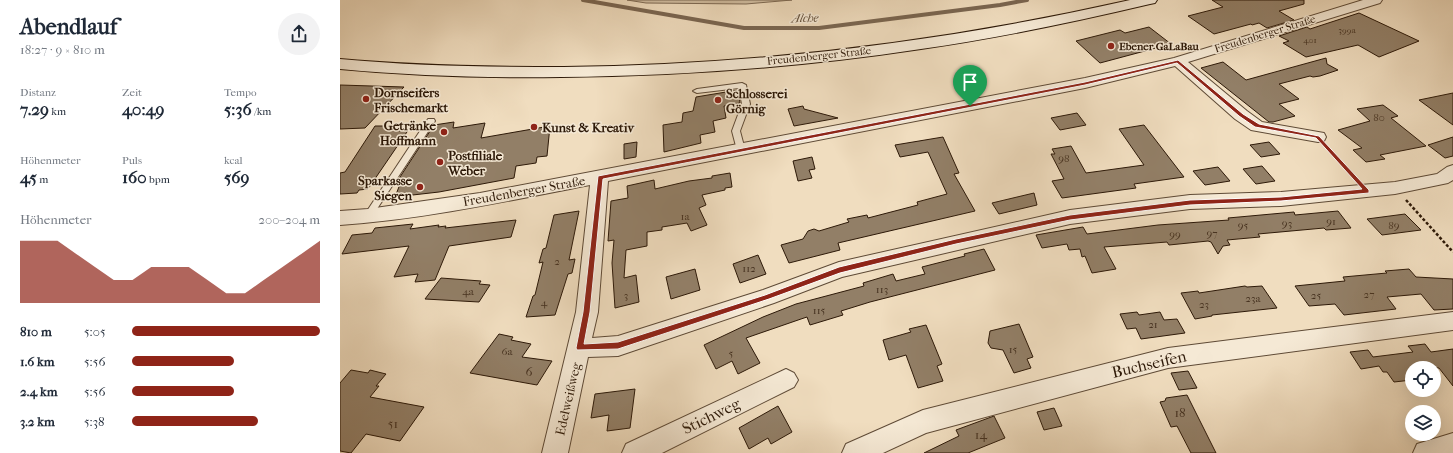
<!DOCTYPE html>
<html lang="de">
<head>
<meta charset="utf-8">
<style>
  :root { --surface:#fff; --page:#f2f2f3; --text:#1f2937; --muted:#747a83; --accent:#8f2418 }
  body { margin:0; font-family:"IM FELL French Canon",serif; background:var(--page); color:var(--text); height:100vh; display:flex; flex-direction:column; font-size:15px; white-space:nowrap }
  * { box-sizing:border-box; margin:0 }
  p { font-size:13px; color:var(--muted) }
  .icon { flex:none; width:22px; height:22px; fill:none; stroke:currentColor; stroke-width:2; stroke-linecap:round; stroke-linejoin:round }
  .map { position:relative; flex:1; overflow:hidden }
  .details { display:flex; flex-direction:column; background:var(--surface); width:340px }
  .details>* { flex:none }
  .buttons { position:absolute; left:1065px; top:361px; display:grid; gap:8px }
  .buttons a { display:grid; place-items:center; width:36px; height:36px; border-radius:50%; background:var(--surface); box-shadow:0 4px 16px #0002; font-size:20px }
  .pin { position:absolute; display:grid; place-items:center; width:34px; height:34px; color:#fff; margin:-41px -17px; border-radius:50% 50% 50% 0; rotate:-45deg; box-shadow:0 0 4px #0007 }
  .pin .icon { rotate:45deg }
  .round { display:grid; place-items:center; flex:none; width:42px; height:42px; border-radius:21px; background:var(--page) }
  .summary { display:flex; align-items:center; justify-content:space-between; height:68px; padding:0 20px }
  h1 { font-size:22px; font-weight:800; line-height:30px }
  .metrics { display:grid; grid-template-columns:repeat(3,1fr); gap:6px; height:68px; padding:4px 20px }
  .metrics div { display:grid; align-content:center }
  .metrics b { font-size:17px; font-weight:800 }
  .metrics small { font-size:11px; font-weight:400 }
  .metrics p { font-size:11px }
  .chart { height:112px; padding:8px 20px }
  .chart p { display:flex; justify-content:space-between }
  .chart svg { width:100%; height:72px; margin-top:4px; fill:var(--accent); opacity:.7 }
  ul { padding:0 20px; list-style:none; font-size:13px }
  li { display:grid; grid-template-columns:64px 48px 1fr; align-items:center; height:30px }
  li i { height:10px; border-radius:5px; background:var(--accent) }
  main { display:flex; flex:1; min-height:0 }
  .map>svg:first-child { display:block }
  .green { fill:#cfbca0; stroke:#7e6a54 }
  .lines { fill:none; stroke-linecap:round; stroke-linejoin:round }
  .stream { stroke:#7a6651; stroke-width:4 }
  .building { fill:#927f67; stroke:#2d1908 }
  .lane-casing { stroke:#5e4a36; stroke-width:2 }
  .street-casing { stroke:#5e4a36; stroke-width:2 }
  .secondary-casing { stroke:#2d1908; stroke-width:2 }
  .path { stroke:#2d1908; stroke-width:2.5; stroke-dasharray:3 2; stroke-linecap:butt }
  .lane { fill:#f5e9d5; fill-rule:evenodd }
  .street { fill:#f5e9d5; fill-rule:evenodd }
  .secondary { fill:#f5e9d5; fill-rule:evenodd }
  .route { fill:#8f2418; stroke:#fff; fill-rule:evenodd }
  .poi-dot { fill:#8f2418; stroke:#f5e9d5; stroke-width:1.5 }
  .labels { text-anchor:middle; dominant-baseline:central; stroke-width:3; stroke-linejoin:round; paint-order:stroke }
  .far-number-label { font-size:9px; fill:#463220 }
  .far-street-label { font-size:11px; fill:#2d1908; stroke:#f5e9d5 }
  .far-poi-label { font-size:11px; font-weight:bold; fill:#2d1908; stroke:#f5e9d5; text-anchor:start }
  .number-label { font-size:11px; fill:#463220 }
  .far-water-label { font-size:12px; font-style:italic; fill:#614d38; stroke:#f5e9d5 }
  .poi-label { font-size:13px; font-weight:bold; fill:#2d1908; stroke:#f5e9d5; text-anchor:start }
  .street-label { font-size:13px; fill:#2d1908; stroke:#f5e9d5 }
  .near-number-label { font-size:13px; fill:#463220 }
  .near-street-label { font-size:16px; fill:#2d1908; stroke:#f5e9d5 }
</style>
</head>
<body>
<main>
<section class="details">
<div class="summary"><div><h1>Abendlauf</h1><p>18:27 · 9 × 810 m</p></div><a class="round"><svg class="icon" aria-label="share" viewBox="0 0 24 24"><path d="M12 15V3M7 8l5-5 5 5M5 13v7h14v-7"/></svg></a></div>
<div class="metrics">
<div><p>Distanz</p><b>7.29<small> km</small></b></div>
<div><p>Zeit</p><b>40:49</b></div>
<div><p>Tempo</p><b>5:36<small> /km</small></b></div>
</div>
<div class="metrics">
<div><p>Höhenmeter</p><b>45<small> m</small></b></div>
<div><p>Puls</p><b>160<small> bpm</small></b></div>
<div><p>kcal</p><b>569</b></div>
</div>
<div class="chart"><p><span>Höhenmeter</span>200–204 m</p>
<svg viewBox="0 0 160 44" preserveAspectRatio="none"><path d="M0 44V6L10 6L20 6L30 14L40 22L50 30L60 30L70 22L80 22L90 22L100 30L110 38L120 38L130 30L140 22L150 14L160 6V44z"/></svg>
</div>
<ul>
<li><b>810 m</b>5:05<i style="width:100%"></i></li>
<li><b>1.6 km</b>5:56<i style="width:54%"></i></li>
<li><b>2.4 km</b>5:56<i style="width:54%"></i></li>
<li><b>3.2 km</b>5:38<i style="width:67%"></i></li>
</ul>
</section>
<div class="map">
<svg width="1113" height="453" viewBox="0 0 1113 453">
  <rect width="100%" height="100%" fill="#f0ddbf"/>
  <filter id="stains"><feTurbulence type="fractalNoise" baseFrequency=".005" numOctaves="4"/><feColorMatrix values="0 0 0 0 .2 0 0 0 0 .09 0 0 0 0 .02 0 0 0 .5 -.17"/></filter>
  <radialGradient id="worn" r=".72"><stop offset=".6" stop-color="#630" stop-opacity="0"/><stop offset="1" stop-color="#630" stop-opacity=".3"/></radialGradient>
  <polygon class="green" points="287,0 452,0 406,4 306,3"/>
  <g class="lines">
    <polyline class="stream" points="243,0 404,28 479,28 660,5 687,0"/>
  </g>
  <g class="building">
    <polygon points="872,0 964,0 964,4 939,11 954,20 927,28 919,23 912,25 911,24 874,34 848,16 883,7"/>
    <polygon points="1019,13 1079,41 1039,57 1018,45 966,57 943,43 949,41 939,36 967,27 970,29"/>
    <polygon points="809,27 831,44 760,63 736,41 780,30 785,33"/>
    <polygon points="986,58 987,64 998,70 980,76 973,77 970,76 939,84 959,99 939,104 955,116 933,122 929,122 861,68 883,62 906,80"/>
    <polygon points="0,85 64,87 25,128 0,129"/>
    <polygon points="398,90 400,103 384,106 386,118 373,121 375,132 360,135 361,143 324,152 323,125 342,122 343,113 353,111 356,97"/>
    <polygon points="1113,93 1113,125 1079,100"/>
    <polygon points="1043,105 1058,116 1051,118 1086,146 1040,155 1045,159 1026,162 1013,150 1022,148 998,130 1030,121 1017,109"/>
    <polygon points="463,106 464,109 498,118 454,126 448,109"/>
    <polygon points="737,113 746,125 720,130 711,118"/>
    <polygon points="114,122 113,128 145,123 141,138 210,126 207,156 197,157 196,163 176,166 174,178 99,192 55,197 62,179 59,179 60,177 94,125"/>
    <polygon points="804,125 844,177 794,184 796,188 722,198 712,181 724,179 711,154 715,154 712,149 731,146 746,173 804,165 779,129"/>
    <polygon points="35,126 63,126 59,131 69,129 28,189 19,190 17,193 0,194 0,173 5,172"/>
    <polygon points="603,137 619,173 614,174 635,211 498,243 500,250 449,263 441,245 463,239 468,231 474,229 479,231 509,222 507,219 527,215 528,218 578,205 577,202 607,194 588,152 560,157 555,145"/>
    <polygon points="1113,137 1113,156 1105,158 1088,145"/>
    <polygon points="297,142 296,157 284,159 284,144"/>
    <polygon points="929,142 940,154 921,157 910,145"/>
    <polygon points="472,157 475,169 469,170 472,178 458,181 453,161"/>
    <polygon points="922,166 935,181 916,184 903,169"/>
    <polygon points="878,167 890,181 865,185 853,171"/>
    <polygon points="390,173 392,187 385,188 385,190 362,195 366,205 359,208 367,225 351,231 347,223 322,227 322,230 307,232 307,246 286,250 284,278 296,275 299,302 275,308 272,263 274,240 268,241 271,201 288,198 287,186 314,180 315,189 349,181 372,178 372,176"/>
    <polygon points="694,193 697,205 659,214 652,203"/>
    <polygon points="239,211 229,260 235,259 232,273 228,274 215,315 186,317 193,296 195,295 203,262 199,263 203,249 206,248 214,215"/>
    <polygon points="998,211 1011,228 986,230 984,228 918,234 920,237 887,240 890,245 883,246 878,254 871,242 868,241 829,245 827,242 764,247 776,269 752,273 745,256 742,257 740,249 729,250 727,244 702,248 696,235 743,227 747,234 818,225 889,220 888,218 954,212 955,215"/>
    <polygon points="1065,214 1081,230 1042,235 1027,219"/>
    <polygon points="176,220 171,237 109,246 95,280 75,282 78,274 54,277 69,246 2,254 12,235 32,233 35,228 73,224 70,229 99,225 98,227 106,226 105,228"/>
    <polygon points="644,249 655,270 530,302 501,311 503,315 470,325 467,317 461,319 406,338 420,363 398,374 392,361 376,369 364,345 423,317 456,304 524,286 523,283 553,274 556,281 585,274 582,267 625,256 624,254"/>
    <polygon points="418,255 426,274 400,283 393,264"/>
    <polygon points="355,269 360,290 331,299 326,277"/>
    <polygon points="1069,269 1076,277 1113,279 1113,309 1094,310 1081,294 1047,297 1056,309 1004,315 995,304 969,306 955,286 1005,281 1003,277 1047,273 1045,271"/>
    <polygon points="101,278 141,281 139,284 150,285 139,302 85,299"/>
    <polygon points="905,286 907,287 922,286 937,308 872,315 872,316 855,319 841,293 858,291 859,293"/>
    <polygon points="797,312 799,315 820,312 824,320 837,319 845,333 801,339 796,328 787,329 780,314"/>
    <polygon points="679,324 693,357 687,359 691,368 674,373 663,350 651,348 648,343 650,331"/>
    <polygon points="586,325 602,364 597,366 603,381 578,388 566,355 549,360 543,340 571,332 569,329"/>
    <polygon points="159,334 173,337 171,340 191,344 182,357 212,361 197,385 130,373"/>
    <polygon points="1085,344 1091,352 1113,349 1113,386 1099,368 1072,368 1072,380 1054,382 1047,372 1043,372 1039,366 1021,369 1010,352 1028,350 1033,357 1073,352 1068,346"/>
    <polygon points="11,370 28,373 30,370 46,374 36,386 39,386 30,397 84,407 60,441 26,434 11,453 0,451 0,383"/>
    <polygon points="848,371 857,388 839,390 831,373"/>
    <polygon points="295,389 290,428 267,431 269,415 251,418 255,394"/>
    <polygon points="847,395 876,453 851,453 837,426 831,427 820,402 825,401 826,398"/>
    <polygon points="438,406 452,432 431,444 428,438 409,449 399,428"/>
    <polygon points="714,408 722,426 704,430 697,412"/>
    <polygon points="654,416 665,438 628,453 584,453 619,436 616,430"/>
  </g>
  <g class="lines">
    <g class="lane-casing">
      <g id="lane">
        <polygon points="402,83 406,85 410,104 400,131 405,150 401,153 397,150 392,131 402,104 399,88 357,93 353,91 357,89"/>
        <polygon points="88,119 94,119 95,121 31,218 25,218 24,216 25,214"/>
      </g>
    </g>
    <g class="street-casing">
      <g id="street">
        <path d="M1023 0H1042L1040 3 848 62 907 111 922 122 984 133 986 137 984 141 978 142 911 130 895 119 835 66 745 88 268 181 258 312 252 338 278 336 423 290 499 262 730 210 850 195 941 192 1055 182 1097 174 1107 167 1113 165V180L1108 183 1055 194 941 206 850 209 730 224 502 277 434 303 278 356 248 357 228 453H202L236 312 250 185C168 201 84 219 0 225V211L28 209 140 193 745 78 834 58Z"/>
        <polygon points="1113,312 1113,330 828,368 586,433 543,453 502,453 506,444 583,410 828,348"/>
        <polygon points="446,369 454,373 458,380 454,387 322,453 282,453 286,444"/>
        <polygon points="1113,433 1113,453 1073,453 1077,444"/>
      </g>
    </g>
    <g class="secondary-casing">
      <path id="secondary" d="M790 0H817L815 3 810 4C734 22 658 38 581 49 462 67 341 76 221 77 147 78 74 76 0 69V59C74 66 149 67 224 67 415 65 604 42 790 0Z"/>
    </g>
    <g class="path">
      <polyline points="987,147 1015,177"/>
      <polyline points="1066,200 1113,252"/>
    </g>
    <use href="#lane" class="lane"/>
    <use href="#street" class="street"/>
    <use href="#secondary" class="secondary"/>
  </g>
  <path class="route" d="M838 60 903 114 919 124 979 136 1029 190V193L941 201 850 205 730 220 616 244 500 273 429 299 278 349 237 350 236 348 243 312 258 176 745 82ZM837 63 899 116 915 127 976 138 1022 189 941 197 850 200 730 215 616 239 499 267 425 295 278 342 244 344 250 312 263 179 745 85Z"/>
  <g class="poi-dot">
    <circle cx="771" cy="46" r="4"/>
    <circle cx="26" cy="99" r="4"/>
    <circle cx="378" cy="100" r="4"/>
    <circle cx="194" cy="127" r="4"/>
    <circle cx="104" cy="132" r="4"/>
    <circle cx="100" cy="162" r="4"/>
    <circle cx="80" cy="187" r="4"/>
  </g>
  <g class="labels">
    <g class="far-number-label">
      <text x="1007" y="30">399a</text>
      <text x="970" y="40">401</text>
    </g>
    <g class="far-street-label">
      <text transform="translate(925 34) rotate(-17)">Freudenberger Straße</text>
      <text transform="translate(479 56) rotate(-6)">Freudenberger Straße</text>
    </g>
    <g class="far-poi-label">
      <text x="779" y="46">Ebener GaLaBau</text>
    </g>
    <g class="number-label">
      <text x="1039" y="117">80</text>
      <text x="724" y="158">98</text>
      <text x="345" y="216">1a</text>
      <text x="991" y="221">91</text>
      <text x="947" y="223">93</text>
      <text x="903" y="225">95</text>
      <text x="1054" y="225">89</text>
      <text x="872" y="233">97</text>
      <text x="835" y="234">99</text>
      <text x="217" y="261">2</text>
      <text x="409" y="268">112</text>
      <text x="542" y="289">113</text>
      <text x="128" y="291">4a</text>
      <text x="1029" y="294">27</text>
      <text x="286" y="295">3</text>
      <text x="976" y="295">25</text>
      <text x="913" y="298">23a</text>
      <text x="204" y="302">4</text>
      <text x="864" y="304">23</text>
      <text x="479" y="310">115</text>
      <text x="813" y="324">21</text>
      <text x="673" y="349">15</text>
      <text x="167" y="351">6a</text>
      <text x="391" y="353">5</text>
    </g>
    <g class="far-water-label">
      <text transform="translate(465 18) rotate(-1)">Alche</text>
    </g>
    <g class="poi-label">
      <text x="34" y="92">Dornseifers<tspan x="34" dy="15">Frischemarkt</tspan></text>
      <text x="386" y="93">Schlosserei<tspan x="386" dy="15">Görnig</tspan></text>
      <text x="96" y="125" text-anchor="end">Getränke<tspan x="96" dy="15">Hoffmann</tspan></text>
      <text x="202" y="127">Kunst &amp; Kreativ</text>
      <text x="108" y="155">Postfiliale<tspan x="108" dy="15">Weber</tspan></text>
      <text x="72" y="180" text-anchor="end">Sparkasse<tspan x="72" dy="15">Siegen</tspan></text>
    </g>
    <g class="street-label">
      <text transform="translate(184 191) rotate(-10)">Freudenberger Straße</text>
      <text transform="translate(228 399) rotate(-77)">Edelweißweg</text>
    </g>
    <g class="near-number-label">
      <text x="189" y="371">6</text>
      <text x="840" y="412">18</text>
      <text x="53" y="423">51</text>
      <text x="641" y="434">14</text>
    </g>
    <g class="near-street-label">
      <text transform="translate(809 364) rotate(-13)">Buchseifen</text>
      <text transform="translate(371 416) rotate(-26)">Stichweg</text>
    </g>
  </g>
  <rect width="100%" height="100%" filter="url(#stains)"/>
  <rect width="100%" height="100%" fill="url(#worn)"/>
</svg>
<div class="buttons">
<a><svg class="icon" aria-label="locate" viewBox="0 0 24 24"><circle cx="12" cy="12" r="6"/><path d="M12 2v4M12 18v4M2 12h4M18 12h4"/></svg></a>
<a><svg class="icon" aria-label="layers" viewBox="0 0 24 24"><path d="M12 4l9 5-9 5-9-5zM3 14l9 5 9-5"/></svg></a>
</div>
<div class="pin" style="left:630px;top:106px;background:#1e9e55"><svg class="icon" aria-label="arrive" viewBox="0 0 24 24"><path d="M6 21V4h12l-3 4 3 4H6"/></svg></div>
</div>
</main>
</body>
</html>
